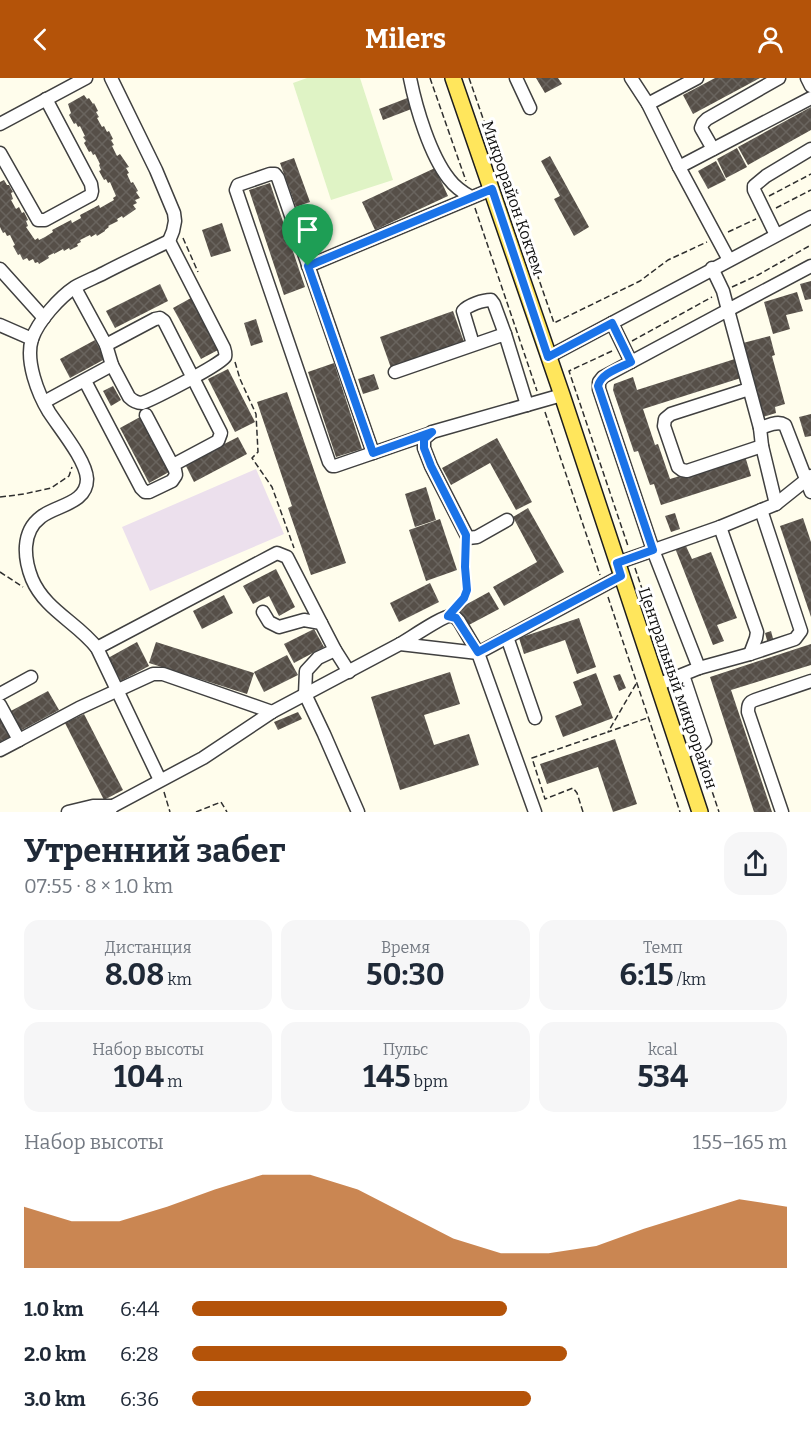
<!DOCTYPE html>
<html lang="ru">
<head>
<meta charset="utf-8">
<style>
  :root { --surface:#fff; --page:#f6f6f7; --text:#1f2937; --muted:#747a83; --accent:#b45309 }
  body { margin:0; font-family:Bitter,serif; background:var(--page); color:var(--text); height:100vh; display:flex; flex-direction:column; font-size:22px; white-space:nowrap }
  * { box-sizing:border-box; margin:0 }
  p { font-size:20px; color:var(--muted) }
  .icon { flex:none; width:33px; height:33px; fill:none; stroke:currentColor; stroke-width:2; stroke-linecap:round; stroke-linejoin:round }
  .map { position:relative; height:734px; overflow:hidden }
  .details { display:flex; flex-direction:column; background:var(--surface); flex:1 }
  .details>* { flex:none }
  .pin { position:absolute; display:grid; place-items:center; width:51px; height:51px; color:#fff; margin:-62px -26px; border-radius:50% 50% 50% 0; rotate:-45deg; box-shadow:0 0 6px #0007 }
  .pin .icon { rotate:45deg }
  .round { display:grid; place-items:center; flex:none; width:63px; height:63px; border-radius:18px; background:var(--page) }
  .summary { display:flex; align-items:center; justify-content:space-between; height:102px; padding:0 24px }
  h1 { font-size:33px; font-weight:700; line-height:45px }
  .figures { display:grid; grid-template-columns:repeat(3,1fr); gap:9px; height:102px; padding:6px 24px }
  .figures div { display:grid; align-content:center; border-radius:15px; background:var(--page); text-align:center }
  .figures b { font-size:30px; font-weight:700 }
  .figures small { font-size:16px; font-weight:400 }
  .figures p { font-size:16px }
  .chart { height:168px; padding:12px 24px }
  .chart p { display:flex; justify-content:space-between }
  .chart svg { width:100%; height:108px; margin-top:6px; fill:var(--accent); opacity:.7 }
  ul { padding:0 24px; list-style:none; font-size:20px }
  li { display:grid; grid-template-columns:96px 72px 1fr; align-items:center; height:45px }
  li i { height:15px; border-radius:8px; background:var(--accent) }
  header { display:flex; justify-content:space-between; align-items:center; height:78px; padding:0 24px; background:var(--accent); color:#fff; font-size:27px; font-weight:700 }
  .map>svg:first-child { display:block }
  .industrial { fill:#ece0ed }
  .pitch { fill:#dff3c5 }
  .building { fill:url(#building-cross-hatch) }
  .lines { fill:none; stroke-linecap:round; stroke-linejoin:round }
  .minor-casing { stroke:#404040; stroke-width:15 }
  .major-casing { stroke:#1e1e1e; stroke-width:18 }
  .path { stroke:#2f2f2f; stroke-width:1.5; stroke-dasharray:6 3; stroke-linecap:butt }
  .minor { stroke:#fff; stroke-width:12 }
  .major { stroke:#ffe65c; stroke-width:15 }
  .route-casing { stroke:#fff; stroke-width:12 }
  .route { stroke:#1a73e8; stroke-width:8 }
  .labels { text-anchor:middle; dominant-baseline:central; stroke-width:6; stroke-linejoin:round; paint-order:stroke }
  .street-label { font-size:16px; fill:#0d0d0d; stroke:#fff }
</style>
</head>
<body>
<header><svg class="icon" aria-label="back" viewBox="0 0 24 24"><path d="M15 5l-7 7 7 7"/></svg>Milers<svg class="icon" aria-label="person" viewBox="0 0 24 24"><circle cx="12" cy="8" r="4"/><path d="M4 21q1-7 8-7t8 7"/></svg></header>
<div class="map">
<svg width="811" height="734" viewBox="0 0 811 734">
  <defs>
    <pattern id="building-cross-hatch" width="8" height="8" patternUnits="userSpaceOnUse" patternTransform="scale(1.5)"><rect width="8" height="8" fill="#564f48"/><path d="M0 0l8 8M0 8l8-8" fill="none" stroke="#69645e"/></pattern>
  </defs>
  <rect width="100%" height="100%" fill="#fffdec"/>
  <polygon class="industrial" points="256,391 284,456 150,513 122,449"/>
  <polygon class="pitch" points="307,0 360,0 393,102 331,122 293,5"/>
  <g class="building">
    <polygon points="536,0 558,0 562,6 545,15"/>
    <polygon points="715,0 760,0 693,36 683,17"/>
    <polygon points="84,17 87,21 89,20 93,26 94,25 98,33 96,34 99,39 97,40 102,49 104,48 107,54 109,53 113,61 111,62 114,67 112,68 117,78 120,76 129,89 126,90 129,95 127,96 131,105 133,104 138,113 136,114 140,120 135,122 137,125 133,127 136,131 123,140 122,138 117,141 118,143 108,148 109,149 105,152 105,153 97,158 96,156 91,159 90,157 80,162 81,164 77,166 78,168 70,172 69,170 64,173 63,171 54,176 54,175 48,178 49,180 39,186 38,184 35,185 33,181 29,183 27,180 23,182 20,176 18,177 13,168 15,167 10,157 7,158 5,154 3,155 0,149 0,104 4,102 7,107 9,107 13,114 11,115 13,121 11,122 16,131 19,129 22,135 24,134 28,142 26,143 28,148 26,149 35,162 38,160 39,162 45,159 53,154 52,152 71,142 72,145 81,140 80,137 99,127 100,130 114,122 113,120 116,118 110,104 108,105 106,101 104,102 99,93 101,92 99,87 100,86 95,76 93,77 91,73 89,74 84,65 86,63 83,59 85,58 80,48 78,49 76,45 74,46 69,37 71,35 68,26"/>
    <polygon points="410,19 414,30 383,42 379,31"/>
    <polygon points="811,29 811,52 748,87 738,69"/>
    <polygon points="737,70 747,89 726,100 717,81"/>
    <polygon points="550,78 589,149 574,158 554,121 560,118 541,83"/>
    <polygon points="294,80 310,124 296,129 280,85"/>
    <polygon points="716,83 726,102 708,111 698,93"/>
    <polygon points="435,90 448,118 375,152 362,124"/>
    <polygon points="270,105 305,209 284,217 249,112"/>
    <polygon points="222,145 231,173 211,179 202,152"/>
    <polygon points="811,203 811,221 805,222 800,206"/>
    <polygon points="160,206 168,223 115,250 106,233"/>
    <polygon points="797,214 803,233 786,237 790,251 773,256 764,224"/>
    <polygon points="191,220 218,272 201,281 173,230"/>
    <polygon points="453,233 464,264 391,290 380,259"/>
    <polygon points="256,241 263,264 251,268 244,245"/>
    <polygon points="770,258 775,277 772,278 785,326 775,329 776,335 763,339 743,265"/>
    <polygon points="95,262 105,281 70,300 60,281"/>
    <polygon points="738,280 744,299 643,331 655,367 658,366 670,401 745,378 751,398 661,427 654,406 650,407 638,373 634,374 613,312 614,306 633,299 637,312"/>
    <polygon points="334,285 362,371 336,379 308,294"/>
    <polygon points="228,291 255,344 235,354 208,301"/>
    <polygon points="374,296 379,311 363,316 358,301"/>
    <polygon points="113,308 121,322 111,328 103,313"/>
    <polygon points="287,314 346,485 311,497 288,430 292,428 257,324"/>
    <polygon points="811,336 811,358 805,359 799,339"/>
    <polygon points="140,339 169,394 149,405 120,350"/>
    <polygon points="238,359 247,376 194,404 185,386"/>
    <polygon points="497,360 532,424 516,432 490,385 451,407 442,390"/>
    <polygon points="426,409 436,442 415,449 405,416"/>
    <polygon points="528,430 564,494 504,528 493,509 537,484 513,439"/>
    <polygon points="675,435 680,451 671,454 665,438"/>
    <polygon points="803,440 811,464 811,539 780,448"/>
    <polygon points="440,441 457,492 426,503 409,452"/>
    <polygon points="685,466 692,481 711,474 737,540 717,547 724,563 713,567 675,470"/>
    <polygon points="276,491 295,529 279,538 269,518 253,526 243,508"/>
    <polygon points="430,505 439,524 399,544 390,525"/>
    <polygon points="489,514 499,531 465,549 456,532"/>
    <polygon points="224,517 233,535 202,551 193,533"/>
    <polygon points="579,540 596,589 577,596 565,562 524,576 519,560"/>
    <polygon points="314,551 324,569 294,585 284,566"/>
    <polygon points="771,553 774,564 768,566 765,555"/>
    <polygon points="137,564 149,588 121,603 108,580"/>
    <polygon points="156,564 254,595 247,616 149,585"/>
    <polygon points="811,566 811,587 731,612 772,734 754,734 710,599"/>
    <polygon points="287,577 298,597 264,614 254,594"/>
    <polygon points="450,594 460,626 424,637 434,667 469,656 479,687 400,712 371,619"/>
    <polygon points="596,595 613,640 563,659 555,638 582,627 573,604"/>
    <polygon points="620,596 626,610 619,613 613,598"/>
    <polygon points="48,613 59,632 20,653 9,634"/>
    <polygon points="298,634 302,641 278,652 274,644"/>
    <polygon points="0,636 11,658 0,664"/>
    <polygon points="84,636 123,712 104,722 65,645"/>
    <polygon points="615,661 637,726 613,734 598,689 547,706 540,686"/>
  </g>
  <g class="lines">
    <g class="minor-casing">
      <g id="minor">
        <polyline points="111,0 156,92 174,135 175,143 173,153 169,163"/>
        <path d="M410 0C416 30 430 77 449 101 455 109 462 114 471 119"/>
        <polyline points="516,0 530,30"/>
        <polyline points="631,0 648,26 679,89 729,182"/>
        <polyline points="807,0 811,8"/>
        <polyline points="648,26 697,0"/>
        <polyline points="0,46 86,0"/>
        <polyline points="713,71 701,50 703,45 707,41 779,0"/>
        <polyline points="0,75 38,142 45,142 91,117 92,113 91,106 46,21"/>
        <polyline points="679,89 811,20"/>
        <polygon points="270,96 275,96 278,100 373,375 335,388 332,388 329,384 236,112 238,107"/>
        <polyline points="776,157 754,112 754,108 766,98 811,71"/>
        <polyline points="308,188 492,111"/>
        <polyline points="712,190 723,213 728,232 811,188"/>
        <polyline points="0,191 44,240"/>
        <polyline points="75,210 106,267 155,241 160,240 164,243 221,355 218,363 173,387"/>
        <polyline points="612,245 631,284 728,232 760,350 762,368 776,426"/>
        <polyline points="0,247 32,261"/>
        <path d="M473 266 463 233C468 227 483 222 491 222L494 226 505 256"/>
        <polyline points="548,279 811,139"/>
        <polyline points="631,284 603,299 599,304 599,311 653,472 699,590"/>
        <path d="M112 287 129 319C133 323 136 325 142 325 153 321 222 286 225 279 226 276 225 273 224 270L169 163"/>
        <polyline points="395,294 505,256 527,327"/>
        <polyline points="85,303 141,410 145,414 149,414 172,403 176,397 175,392 146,337"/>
        <polyline points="749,311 671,336 665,341 664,348 678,389 682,392 687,393 762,368"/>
        <polyline points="44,324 112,287 106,267"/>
        <path d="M760 350C768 348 777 342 785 347L811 414"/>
        <polyline points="373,375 431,355"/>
        <polyline points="507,442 477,459 468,460 431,388 424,370 424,361 432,354 562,317"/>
        <polyline points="720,449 757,554 756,560 750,576"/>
        <polyline points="617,485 720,449 776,426 811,398"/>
        <polyline points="263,534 269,544 279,549 304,542 321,545 335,572 349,594"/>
        <polyline points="507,559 535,640"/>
        <path d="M400 566C409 561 444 537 451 538 456 538 456 540 459 543L478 575"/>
        <polyline points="97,570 277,475 287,479 321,545"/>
        <polyline points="335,572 318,580 306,593 305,616 324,656 358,734"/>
        <polyline points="657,607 699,590 750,576 795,561 801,553 761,432"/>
        <polyline points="0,616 31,599"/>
        <polyline points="0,627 19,662 79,630 153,596 163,596 272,634"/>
        <polyline points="0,672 19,662"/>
        <polyline points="681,675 700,668 705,663 683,597"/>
        <path d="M160 702 97 570C78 545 45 532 32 501 24 481 21 454 41 439 56 427 87 426 87 401 86 382 60 351 49 334 38 316 25 283 32 261 38 243 60 219 75 209 84 204 94 200 104 195 125 184 147 174 169 163"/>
        <polyline points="68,734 93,728 113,728"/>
        <polyline points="108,734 113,728 203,680 272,634 400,566 478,575"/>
        <polyline points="535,734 478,575 621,498"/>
        <path d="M782 734 748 634C748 627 749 624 755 622L811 603"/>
      </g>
    </g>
    <g class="major-casing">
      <polyline id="major" points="453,0 562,317 700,734"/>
    </g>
    <g class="path">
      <polyline points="430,0 466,103"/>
      <polyline points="469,0 554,245 640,203 668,182 707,164"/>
      <polyline points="769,118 811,96"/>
      <polyline points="475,130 537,313"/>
      <polyline points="776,130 811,112"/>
      <polyline points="728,154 756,141"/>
      <polyline points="183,160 198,194"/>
      <polyline points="732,209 758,197 811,167"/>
      <polyline points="632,263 712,219"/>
      <polyline points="612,273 569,293 628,468"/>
      <polyline points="235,284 240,301 256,336 258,374 252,380 272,409 294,470"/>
      <polyline points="545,334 600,497"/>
      <polyline points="0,419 24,416 51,410 69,398 72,389"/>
      <polyline points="635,490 669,591"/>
      <polyline points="0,494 23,509"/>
      <polyline points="608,519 680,734"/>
      <polyline points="457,528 464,521 467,511 465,470"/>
      <polyline points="636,606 608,654 647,640"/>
      <polyline points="701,680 719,734"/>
      <polyline points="164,714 170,734"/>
      <polyline points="196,734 221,724 227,734"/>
      <polyline points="583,734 577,715 573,710 545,721 532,680 608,654"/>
    </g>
    <use href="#minor" class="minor"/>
    <use href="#major" class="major"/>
  </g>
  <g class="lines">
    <g class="route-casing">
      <path id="route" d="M492 111 548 279 612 245 631 284C620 290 601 295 598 308L653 472 617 485 621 498 478 574 456 540 448 538 464 520 467 512 465 489 466 457 431 388 424 370V361L432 354 373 375 308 188Z"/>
    </g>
    <use href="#route" class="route"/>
  </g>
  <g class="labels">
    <g class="street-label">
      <text transform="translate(513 120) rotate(71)">Микрорайон Коктем</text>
      <text transform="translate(678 610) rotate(71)">Центральный микрорайон</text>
    </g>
  </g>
</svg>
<div class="pin" style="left:308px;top:188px;background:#1e9e55"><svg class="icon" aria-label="arrive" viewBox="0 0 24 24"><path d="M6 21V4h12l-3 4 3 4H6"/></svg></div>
</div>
<section class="details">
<div class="summary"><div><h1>Утренний забег</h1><p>07:55 · 8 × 1.0 km</p></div><a class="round"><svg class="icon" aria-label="share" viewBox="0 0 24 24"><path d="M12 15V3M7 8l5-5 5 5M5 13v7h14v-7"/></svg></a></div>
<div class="figures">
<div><p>Дистанция</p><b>8.08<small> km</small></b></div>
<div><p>Время</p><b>50:30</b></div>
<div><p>Темп</p><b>6:15<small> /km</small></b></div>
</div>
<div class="figures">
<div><p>Набор высоты</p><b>104<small> m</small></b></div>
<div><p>Пульс</p><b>145<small> bpm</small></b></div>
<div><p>kcal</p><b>534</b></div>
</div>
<div class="chart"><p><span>Набор высоты</span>155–165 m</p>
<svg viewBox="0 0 160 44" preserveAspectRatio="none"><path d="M0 44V19L10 25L20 25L30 19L40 12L50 6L60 6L70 12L80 22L90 32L100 38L110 38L120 35L130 28L140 22L150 16L160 19V44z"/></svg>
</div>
<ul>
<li><b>1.0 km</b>6:44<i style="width:53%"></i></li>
<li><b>2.0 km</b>6:28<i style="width:63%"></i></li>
<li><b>3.0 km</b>6:36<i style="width:57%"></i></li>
</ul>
</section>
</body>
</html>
